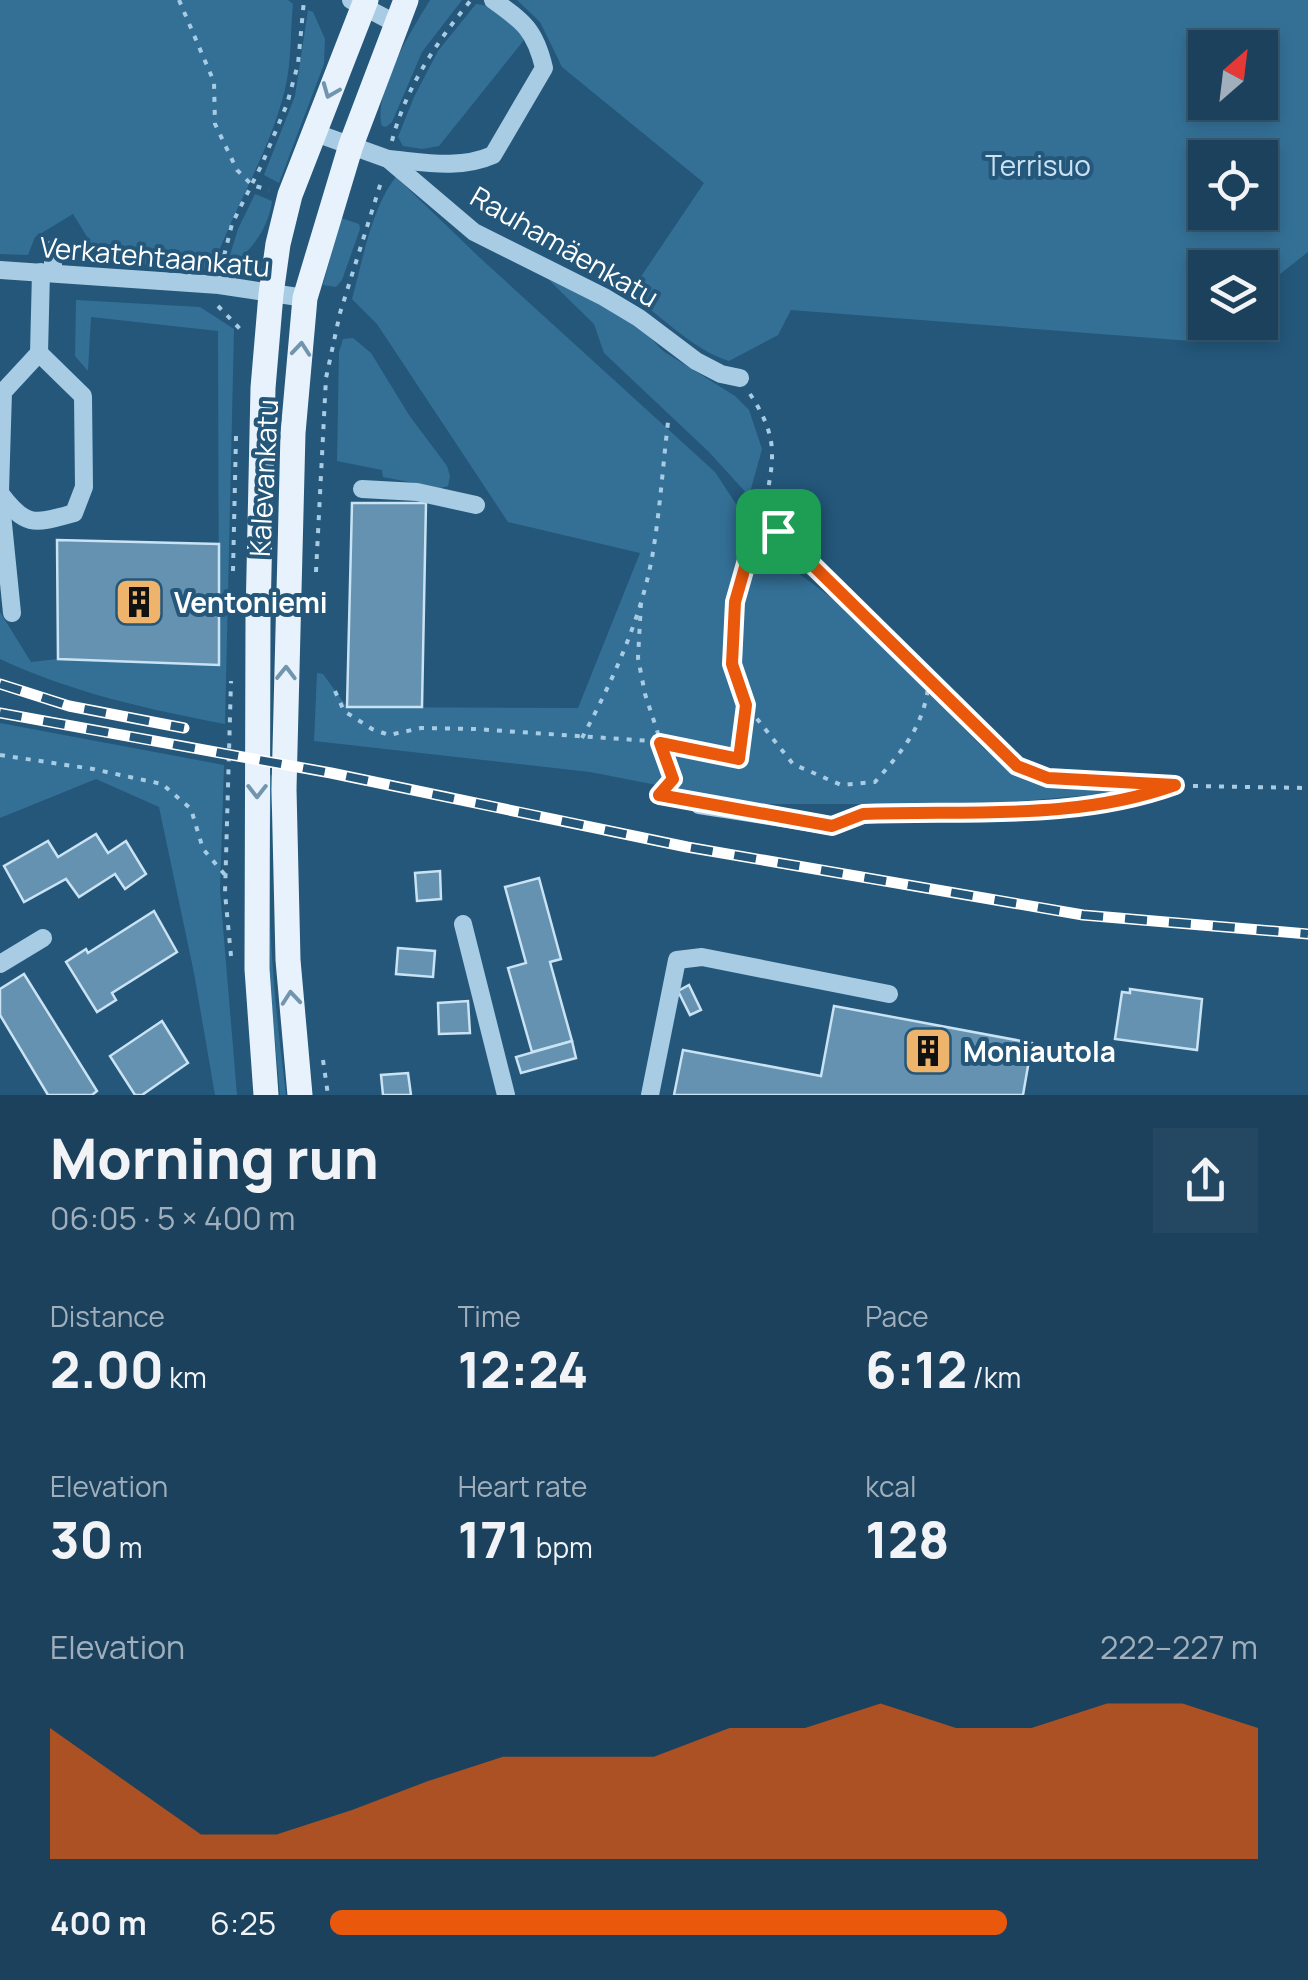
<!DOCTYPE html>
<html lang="en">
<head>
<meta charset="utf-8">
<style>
  :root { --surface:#1b415c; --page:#244862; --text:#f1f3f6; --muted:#a0afbb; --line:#395a72; --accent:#ea580c }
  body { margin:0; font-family:Manrope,sans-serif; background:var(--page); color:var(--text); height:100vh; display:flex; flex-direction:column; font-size:38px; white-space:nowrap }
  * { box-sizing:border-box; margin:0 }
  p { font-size:32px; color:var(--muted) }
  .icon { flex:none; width:55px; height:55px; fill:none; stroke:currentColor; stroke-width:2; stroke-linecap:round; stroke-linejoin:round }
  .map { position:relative; height:1095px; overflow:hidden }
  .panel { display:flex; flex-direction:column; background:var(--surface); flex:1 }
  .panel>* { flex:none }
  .needle { width:65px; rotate:28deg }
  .tools { position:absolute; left:1188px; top:30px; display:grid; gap:20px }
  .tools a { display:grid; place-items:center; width:90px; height:90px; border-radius:0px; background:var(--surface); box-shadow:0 5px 15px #0003,0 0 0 2px var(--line); font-size:50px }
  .pin { position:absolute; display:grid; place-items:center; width:85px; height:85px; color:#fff; margin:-42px; border-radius:20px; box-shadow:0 5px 15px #0006 }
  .round { display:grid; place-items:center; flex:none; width:105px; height:105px; border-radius:0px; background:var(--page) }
  .head { display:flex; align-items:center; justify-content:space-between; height:170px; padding:0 50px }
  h1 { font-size:55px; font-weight:800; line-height:75px }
  .metrics { display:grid; grid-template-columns:repeat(3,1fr); gap:15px; height:170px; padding:10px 50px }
  .metrics div { display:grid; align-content:center }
  .metrics b { font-size:50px; font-weight:800 }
  .metrics small { font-size:28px; font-weight:400 }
  .metrics p { font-size:28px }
  .chart { height:280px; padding:20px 50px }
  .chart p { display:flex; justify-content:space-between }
  .chart svg { width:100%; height:180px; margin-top:10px; fill:var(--accent); opacity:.7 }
  ul { padding:0 50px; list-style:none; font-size:32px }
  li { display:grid; grid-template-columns:160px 120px 1fr; align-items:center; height:75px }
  li i { height:25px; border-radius:12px; background:var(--accent) }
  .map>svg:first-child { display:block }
  .green { fill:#347096; fill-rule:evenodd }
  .building { fill:#6592b0; stroke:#c9e3f4; stroke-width:2.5 }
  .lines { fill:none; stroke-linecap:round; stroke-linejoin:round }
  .path { stroke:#a7cce4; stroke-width:4; stroke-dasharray:5 8; stroke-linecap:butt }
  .minor { stroke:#a7cce4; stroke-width:18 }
  .major { stroke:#e7f2fc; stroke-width:25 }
  .rail-casing { stroke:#fff; stroke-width:11 }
  .rail { stroke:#24577a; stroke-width:8; stroke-dasharray:22; stroke-linecap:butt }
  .oneway { stroke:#7295ae }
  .route-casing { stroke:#fff; stroke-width:20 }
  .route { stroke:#ea580c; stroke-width:12 }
  .labels { text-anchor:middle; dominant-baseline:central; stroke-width:8; stroke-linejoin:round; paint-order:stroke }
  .park-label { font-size:28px; fill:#c9e3f4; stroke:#24577a }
  .street-label { font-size:28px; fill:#fff; stroke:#24577a }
  .poi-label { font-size:28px; font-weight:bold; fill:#fff; stroke:#24577a; text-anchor:start }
</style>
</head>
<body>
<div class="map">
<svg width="1308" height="1095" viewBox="0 0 1308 1095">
  <rect width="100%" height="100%" fill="#24577a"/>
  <g class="green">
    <path d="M0 0H288L293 4C290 33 292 60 285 89 270 152 233 209 212 270L102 261 73 214 35 237 28 255 0 254Z"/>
    <path d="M430 0H462L422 52 392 122 386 127 382 126C373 91 412 30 430 0Z"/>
    <path d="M517 0H1308V252L1260 290V268H1205V322L1216 323 1191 341 791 310 778 335 729 361C690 348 666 319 632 296L636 284 704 183 562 67 540 22ZM1205 48H1260V102H1205ZM1205 158H1260V212H1205Z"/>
    <path d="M476 4C496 5 515 22 524 40L439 146 422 149 403 146 398 137 414 97 438 51Z"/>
    <polygon points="308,10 313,12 325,39 324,64 279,183 264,175 295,96"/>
    <path d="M396 177 479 257 715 472 736 504 754 559 798 573 844 607 984 749 1027 781 1147 790 988 804H754L590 772 314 741 317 673 323 674 347 707 578 708 640 553 508 522 377 324 352 299C362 263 372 206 396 177Z"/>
    <path d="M255 194 272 201C269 228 249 255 226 268L238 229Z"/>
    <polygon points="341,218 359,224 360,229 342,280 336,287 323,285"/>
    <polygon points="549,280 604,305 643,330 663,351 735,396 749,410 762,449 749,496 709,452 604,353 594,324"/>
    <path d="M76 300 200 307 234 329 225 724C147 709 73 693 0 659V612L31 662 58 659 219 664 218 331 91 317 88 371 75 356Z"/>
    <polygon points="353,338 371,353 409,415 447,466 450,476 448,486 440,488 383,477 382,470 337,461 339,352 343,339"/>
    <polygon points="0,723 224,765 220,891 237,1095 215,1095 194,973 159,807 96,779 0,818"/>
    <path d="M269 775 275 776C261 870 274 1000 286 1095H280L268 964Z"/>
  </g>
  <g class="building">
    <polygon points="352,503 426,503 422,707 347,707"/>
    <polygon points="57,540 219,544 219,665 58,659"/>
    <polygon points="96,834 108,853 126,841 146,874 125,889 115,874 79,897 66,879 24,902 4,866 48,841 58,857"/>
    <polygon points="440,871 441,899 417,901 415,873"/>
    <polygon points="539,878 561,959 550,962 572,1041 532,1052 508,968 526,963 505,887"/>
    <polygon points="154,911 177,952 112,993 116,1000 97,1012 66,962 86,949 88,953"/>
    <polygon points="398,948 435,951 433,977 396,974"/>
    <polygon points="24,974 97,1091 92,1095 48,1095 0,1015 0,989"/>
    <polygon points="689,985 701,1010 690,1015 678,991"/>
    <polygon points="1130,989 1202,999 1197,1050 1115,1039 1122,992 1130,993"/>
    <polygon points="468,1001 470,1033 439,1034 438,1003"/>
    <polygon points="834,1006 1032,1043 1023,1095 674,1095 683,1050 821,1076"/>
    <polygon points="162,1021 188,1063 142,1095 135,1095 110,1056"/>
    <polygon points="572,1041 576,1058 521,1073 516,1057"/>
    <polygon points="408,1073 411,1095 383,1095 381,1075"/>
  </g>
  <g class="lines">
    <g class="path">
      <polyline points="179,0 214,82 215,124 237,170 252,185 269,190"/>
      <path d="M392 141C406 87 436 43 471 0"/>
      <polyline points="221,268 232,224 262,164 287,104 298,64 304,0"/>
      <polyline points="218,306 242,331"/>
      <path d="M750 394C762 412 772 432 772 453 773 483 758 504 777 531L1017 766 1048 777 1103 781"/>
      <path d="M777 531 747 561 735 602 732 664 746 705 793 764 841 785 875 782C904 749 925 725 929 680"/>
      <polyline points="233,571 236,436"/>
      <polyline points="316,572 326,378 340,313 382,179"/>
      <polyline points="641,603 638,658 645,694 673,779 659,795 681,800"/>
      <polyline points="335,691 344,711 372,729 389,735 421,728 475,729 651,741 739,759 746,705"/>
      <path d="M582 738C613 680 642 617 653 552 660 509 663 465 668 422"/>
      <polyline points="0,755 93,769 162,784 191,809 203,849 226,876"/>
      <polyline points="1193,786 1308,788"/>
      <polyline points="231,956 225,893 231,681"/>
      <polyline points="323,1060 328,1095"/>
    </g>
    <g class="minor">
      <polyline points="351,0 395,23"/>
      <polyline points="313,132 388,159 474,232 604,297 639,318 696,361 721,374 740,378"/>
      <path d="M388 159C423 162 459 170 493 155L544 68C535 30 524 22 493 0"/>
      <polyline points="0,270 219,285 305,298"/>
      <polyline points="53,273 53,249"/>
      <polyline points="362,489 417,492 476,505"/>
      <polyline points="0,491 3,392 39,353 41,272"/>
      <path d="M0 493C26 528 34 524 74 513L84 487 83 396 39 353"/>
      <polyline points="0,494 12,613"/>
      <path d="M699 805 832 826 863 814C967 810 1075 821 1175 785"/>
      <polyline points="463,924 506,1095"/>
      <polyline points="0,964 43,938"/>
      <polyline points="650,1095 677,960 702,957 889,994"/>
    </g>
    <g class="major">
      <polyline points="266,1095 257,969 258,617 263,388 271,294 278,244 290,195 366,0"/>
      <polyline points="300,1095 288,960 284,789 293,433 305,298 351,145 406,0"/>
    </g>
    <g class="rail-casing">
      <g id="rail">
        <polyline points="0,684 69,706 184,728"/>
        <polyline points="0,713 331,773 687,847 1083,915 1308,934"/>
      </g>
    </g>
    <use href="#rail" class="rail"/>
  </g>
  <defs><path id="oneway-chevron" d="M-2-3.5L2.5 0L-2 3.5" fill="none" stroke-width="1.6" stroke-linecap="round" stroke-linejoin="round" transform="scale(2.5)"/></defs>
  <g class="oneway">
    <use href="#oneway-chevron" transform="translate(330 91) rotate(112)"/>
    <use href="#oneway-chevron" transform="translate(301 349) rotate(-85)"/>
    <use href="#oneway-chevron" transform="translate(286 673) rotate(-89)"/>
    <use href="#oneway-chevron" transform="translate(257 791) rotate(90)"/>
    <use href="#oneway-chevron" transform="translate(291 998) rotate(-95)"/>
  </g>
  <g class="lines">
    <g class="route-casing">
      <path id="route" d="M778 531 1017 766 1048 778 1175 785C1075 821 967 810 863 814L832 826 659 795 673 779 660 743 739 759 746 705 732 664 735 602 747 560Z"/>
    </g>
    <use href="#route" class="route"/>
  </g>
  <defs>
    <g id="building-square" transform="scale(2.5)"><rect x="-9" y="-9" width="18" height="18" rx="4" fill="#efb46b" stroke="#24577a"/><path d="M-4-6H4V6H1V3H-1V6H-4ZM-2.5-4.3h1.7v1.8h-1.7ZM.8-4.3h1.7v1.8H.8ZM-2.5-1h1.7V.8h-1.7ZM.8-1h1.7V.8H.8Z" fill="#111"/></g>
  </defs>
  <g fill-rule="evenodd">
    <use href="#building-square" x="139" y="602"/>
    <use href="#building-square" x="928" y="1051"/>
  </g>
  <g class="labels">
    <g class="park-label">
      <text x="1038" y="165">Terrisuo</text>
    </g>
    <g class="street-label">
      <text transform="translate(565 246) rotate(30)">Rauhamäenkatu</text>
      <text transform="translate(155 256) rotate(5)">Verkatehtaankatu</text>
      <text transform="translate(263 478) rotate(-87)">Kalevankatu</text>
    </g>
    <g class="poi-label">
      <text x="174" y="602">Ventoniemi</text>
      <text x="963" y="1051">Moniautola</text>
    </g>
  </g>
</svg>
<div class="tools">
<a><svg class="needle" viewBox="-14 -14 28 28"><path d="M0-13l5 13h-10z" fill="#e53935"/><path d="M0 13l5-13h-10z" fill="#a0afbb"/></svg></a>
<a><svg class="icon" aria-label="locate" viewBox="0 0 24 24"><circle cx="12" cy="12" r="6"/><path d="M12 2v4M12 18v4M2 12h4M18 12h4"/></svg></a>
<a><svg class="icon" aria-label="layers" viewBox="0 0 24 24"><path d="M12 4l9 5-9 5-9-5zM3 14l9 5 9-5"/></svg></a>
</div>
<div class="pin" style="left:778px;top:531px;background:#1e9e55"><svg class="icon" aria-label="arrive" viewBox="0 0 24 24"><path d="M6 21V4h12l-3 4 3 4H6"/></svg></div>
</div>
<section class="panel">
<div class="head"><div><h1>Morning run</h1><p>06:05 · 5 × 400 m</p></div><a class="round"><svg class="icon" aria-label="share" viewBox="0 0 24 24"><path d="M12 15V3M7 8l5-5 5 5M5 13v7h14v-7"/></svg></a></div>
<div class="metrics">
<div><p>Distance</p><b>2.00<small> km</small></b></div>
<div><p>Time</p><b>12:24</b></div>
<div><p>Pace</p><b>6:12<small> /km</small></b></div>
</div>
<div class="metrics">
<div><p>Elevation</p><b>30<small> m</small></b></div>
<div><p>Heart rate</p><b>171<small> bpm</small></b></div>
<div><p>kcal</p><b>128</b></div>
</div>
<div class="chart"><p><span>Elevation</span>222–227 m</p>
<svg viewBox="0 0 160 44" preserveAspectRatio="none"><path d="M0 44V12L10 25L20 38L30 38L40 32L50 25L60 19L70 19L80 19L90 12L100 12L110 6L120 12L130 12L140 6L150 6L160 12V44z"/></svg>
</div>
<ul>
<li><b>400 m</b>6:25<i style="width:73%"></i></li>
</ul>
</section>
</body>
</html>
